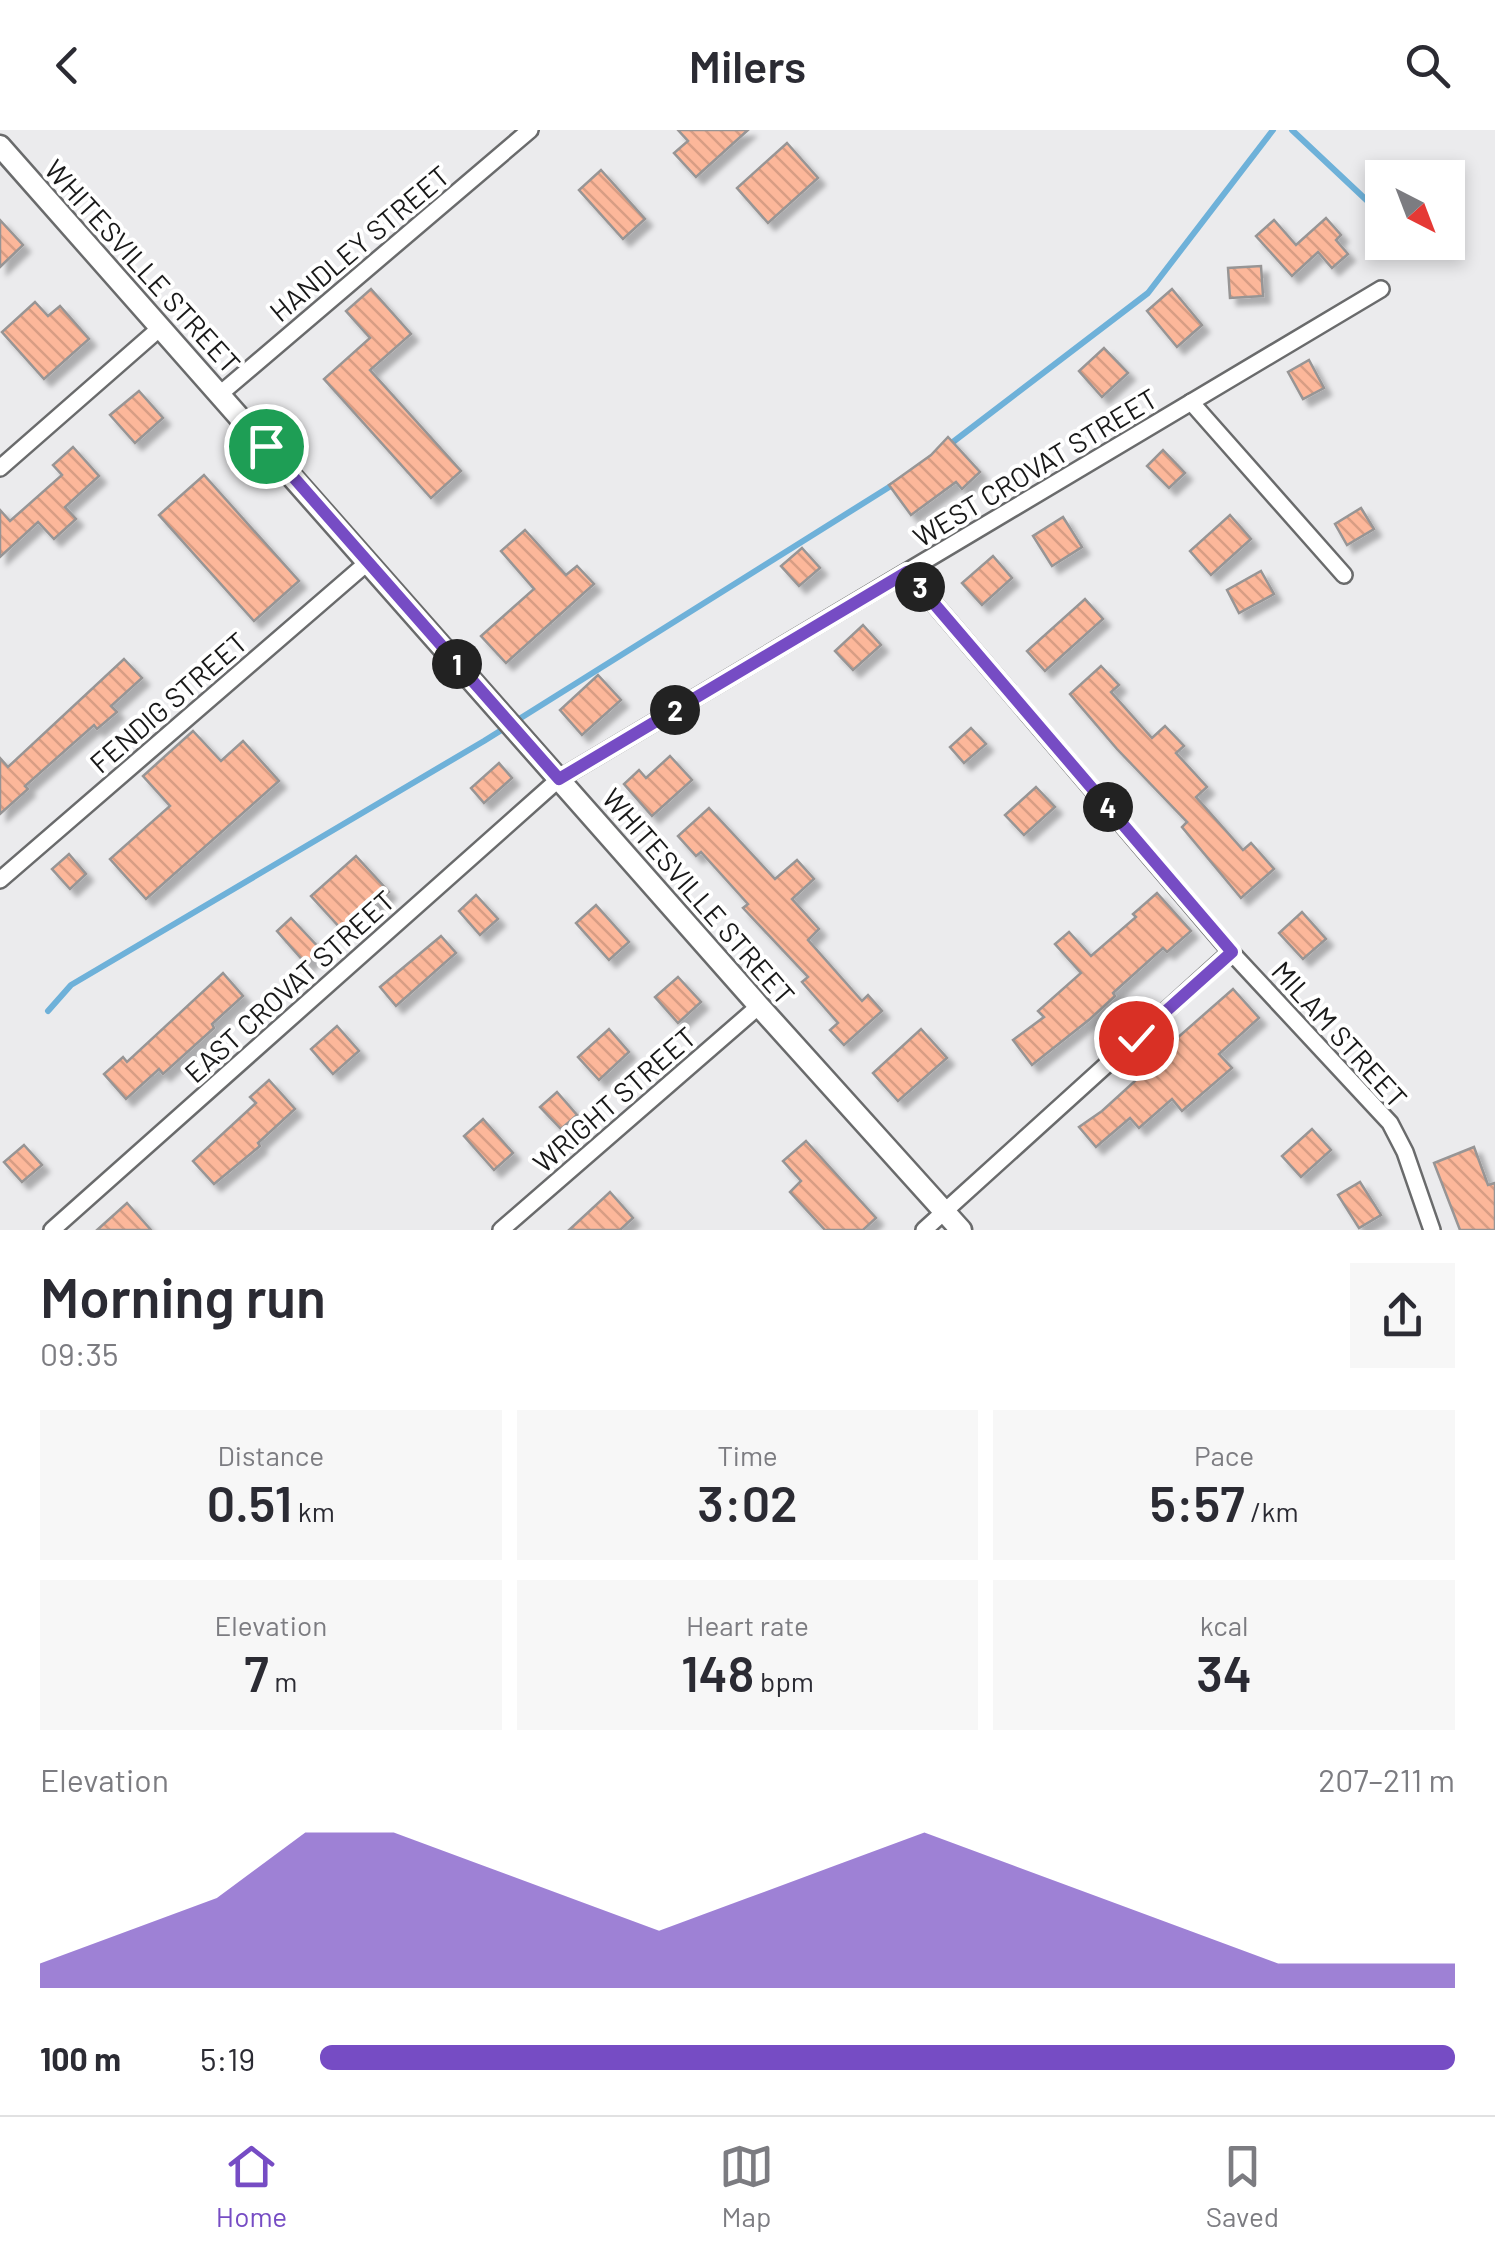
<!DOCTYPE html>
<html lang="en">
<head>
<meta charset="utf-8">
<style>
  :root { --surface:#fff; --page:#f7f7f7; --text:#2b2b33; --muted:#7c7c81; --line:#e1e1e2; --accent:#764cc4 }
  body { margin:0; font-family:Barlow,sans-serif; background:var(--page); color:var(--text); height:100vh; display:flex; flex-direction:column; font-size:38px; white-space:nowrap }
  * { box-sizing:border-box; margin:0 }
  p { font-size:32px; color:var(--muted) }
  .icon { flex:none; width:55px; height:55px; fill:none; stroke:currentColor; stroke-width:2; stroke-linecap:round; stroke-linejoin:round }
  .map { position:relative; height:1100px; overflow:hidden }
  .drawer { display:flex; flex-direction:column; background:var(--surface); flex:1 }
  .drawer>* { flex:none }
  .needle { width:65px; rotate:138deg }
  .buttons { position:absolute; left:1365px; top:30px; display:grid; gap:20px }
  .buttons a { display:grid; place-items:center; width:100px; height:100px; border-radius:0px; background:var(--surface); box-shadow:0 5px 15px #0003; font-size:50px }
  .pin { position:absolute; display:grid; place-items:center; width:85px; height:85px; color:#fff; margin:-42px; border:5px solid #fff; border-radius:50%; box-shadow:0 2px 10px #0007 }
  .km { position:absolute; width:50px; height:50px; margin:-25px; border-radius:50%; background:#222; color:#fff; font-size:28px; line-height:50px; text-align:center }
  .round { display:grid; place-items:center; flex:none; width:105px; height:105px; border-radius:0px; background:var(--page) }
  .head { display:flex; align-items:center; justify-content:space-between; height:170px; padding:0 40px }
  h1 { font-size:55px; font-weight:600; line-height:75px }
  .metrics { display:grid; grid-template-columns:repeat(3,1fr); gap:15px; height:170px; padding:10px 40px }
  .metrics div { display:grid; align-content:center; border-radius:0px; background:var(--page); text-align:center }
  .metrics b { font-size:50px; font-weight:600 }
  .metrics small { font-size:28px; font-weight:400 }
  .metrics p { font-size:28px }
  .chart { height:280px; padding:20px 40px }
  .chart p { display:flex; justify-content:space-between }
  .chart svg { width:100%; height:180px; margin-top:10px; fill:var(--accent); opacity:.7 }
  ul { padding:0 40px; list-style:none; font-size:32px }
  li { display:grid; grid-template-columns:160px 120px 1fr; align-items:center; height:75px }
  li i { height:25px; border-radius:12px; background:var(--accent) }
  header { display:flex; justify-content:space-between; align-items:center; height:130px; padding:0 40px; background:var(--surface); font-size:45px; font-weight:600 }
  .dock { display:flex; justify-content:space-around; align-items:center; height:140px; border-top:2px solid var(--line); background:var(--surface); font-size:28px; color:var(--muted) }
  .dock a { display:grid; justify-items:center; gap:5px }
  .dock .on { color:var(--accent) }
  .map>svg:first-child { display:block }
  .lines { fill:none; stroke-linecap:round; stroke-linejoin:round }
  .stream { stroke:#6eb1d9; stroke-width:6 }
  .building { fill:url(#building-back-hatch); stroke:#979595; stroke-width:2.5; filter:url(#shadow) }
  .street-casing { stroke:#6a6b6c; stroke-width:20 }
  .secondary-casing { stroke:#6a6b6c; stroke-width:25 }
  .street { stroke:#fff; stroke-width:15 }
  .secondary { stroke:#fff; stroke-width:20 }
  .route-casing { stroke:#fff; stroke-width:20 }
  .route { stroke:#764cc4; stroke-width:12 }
  .labels { text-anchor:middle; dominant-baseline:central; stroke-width:8; stroke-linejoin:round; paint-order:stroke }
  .street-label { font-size:28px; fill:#191919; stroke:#fff }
</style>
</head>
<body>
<header><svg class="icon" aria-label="back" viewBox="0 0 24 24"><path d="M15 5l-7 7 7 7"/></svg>Milers<svg class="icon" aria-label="search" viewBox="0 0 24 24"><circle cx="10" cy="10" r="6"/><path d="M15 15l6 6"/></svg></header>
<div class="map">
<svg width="1495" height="1100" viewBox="0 0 1495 1100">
  <defs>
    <pattern id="building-back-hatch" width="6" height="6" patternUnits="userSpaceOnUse" patternTransform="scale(2.5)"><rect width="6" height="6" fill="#fcb79a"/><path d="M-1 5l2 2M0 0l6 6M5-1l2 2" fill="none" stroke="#d79d84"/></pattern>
    <filter id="shadow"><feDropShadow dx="7" dy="7" stdDeviation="2.5" flood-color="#0004"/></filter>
  </defs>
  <rect width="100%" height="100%" fill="#ebebed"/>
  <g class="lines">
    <g class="stream">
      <polyline points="1292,0 1377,80"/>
      <polyline points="949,315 1148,163 1273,0"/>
      <polyline points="48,881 71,855 484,611 894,354"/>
    </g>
  </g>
  <g class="building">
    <polygon points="678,0 748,0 696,47 674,23 688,11"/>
    <polygon points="787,13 818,48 768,93 737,58"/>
    <polygon points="601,40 645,89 623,109 579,60"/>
    <polygon points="1326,88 1341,105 1336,110 1348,124 1332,138 1318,122 1292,146 1256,106 1274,90 1296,115"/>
    <polygon points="0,90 23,115 0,137"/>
    <polygon points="1261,136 1263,166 1230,168 1228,138"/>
    <polygon points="371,159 411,204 370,240 461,341 431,368 324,249 370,208 346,181"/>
    <polygon points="1172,159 1202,195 1177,217 1147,181"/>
    <polygon points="35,172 48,186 60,176 89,209 44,249 2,202"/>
    <polygon points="1104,218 1128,243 1102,267 1079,241"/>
    <polygon points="1309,230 1324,258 1303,269 1288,242"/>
    <polygon points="139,261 163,288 135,313 110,285"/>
    <polygon points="948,307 980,342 962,359 956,352 911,385 889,355 931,325"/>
    <polygon points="73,317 99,346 65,377 76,389 54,409 38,392 0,427 0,380 10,391 62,345 53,335"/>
    <polygon points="1163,320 1185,343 1169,358 1147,336"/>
    <polygon points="204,345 299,451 254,491 159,385"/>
    <polygon points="1361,378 1374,399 1347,415 1335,394"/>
    <polygon points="1230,385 1251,409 1211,445 1190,421"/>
    <polygon points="1063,387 1082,417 1052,436 1033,406"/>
    <polygon points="525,400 566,445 577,436 594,454 506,533 481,506 534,459 501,421"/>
    <polygon points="802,418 820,438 799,456 781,436"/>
    <polygon points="993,426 1012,448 982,475 962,453"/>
    <polygon points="1261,441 1274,464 1239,483 1227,460"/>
    <polygon points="1085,469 1103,489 1045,541 1027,521"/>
    <polygon points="863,495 881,515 853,540 835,521"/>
    <polygon points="124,529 142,548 111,576 117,582 97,599 94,595 25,656 28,659 0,684 0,628 8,637"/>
    <polygon points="1101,536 1119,555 1111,562 1152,608 1165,596 1184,616 1176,623 1207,657 1196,667 1243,720 1251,713 1274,739 1241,768 1182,697 1187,692 1117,619 1070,564"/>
    <polygon points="598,545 621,570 582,605 560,580"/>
    <polygon points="971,598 986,614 964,633 950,617"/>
    <polygon points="193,601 221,631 243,611 279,651 146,769 110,729 170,676 143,646"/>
    <polygon points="670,626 692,650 652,686 624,654 639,640 646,648"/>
    <polygon points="499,633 512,648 484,673 471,658"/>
    <polygon points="1036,657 1055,677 1024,705 1005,685"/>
    <polygon points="709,678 775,749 797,730 814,749 792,769 819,799 808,810 862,871 868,865 882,881 844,915 830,900 838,893 802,852 808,847 743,778 748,774 701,722 696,726 678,706"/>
    <polygon points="69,724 86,744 70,759 52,739"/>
    <polygon points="356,726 389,762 343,801 311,766"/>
    <polygon points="1157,763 1191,801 1167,822 1163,818 1113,863 1115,866 1090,889 1032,935 1013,910 1044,887 1038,881 1081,843 1055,814 1069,802 1091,826 1136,787 1133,784"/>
    <polygon points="476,765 498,789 480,805 459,781"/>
    <polygon points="596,775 629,812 609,830 576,793"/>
    <polygon points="1302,782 1326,809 1303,829 1279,803"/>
    <polygon points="291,788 321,820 306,834 277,801"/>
    <polygon points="441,806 456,823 396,876 380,857"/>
    <polygon points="223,843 243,866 212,894 214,898 163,944 159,939 126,969 104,944 123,927 127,932"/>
    <polygon points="678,847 701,872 678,893 655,867"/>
    <polygon points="1233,859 1259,888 1219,924 1232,938 1182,981 1172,969 1139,998 1130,988 1096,1017 1079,997 1102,981 1146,941 1143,938"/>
    <polygon points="337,896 359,921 333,944 311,919"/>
    <polygon points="609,899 629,922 599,950 578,927"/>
    <polygon points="921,899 947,928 898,971 873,943"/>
    <polygon points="269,950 295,979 258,1013 260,1016 214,1054 193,1031 256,973 250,967"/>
    <polygon points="557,962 577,985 561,999 540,977"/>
    <polygon points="483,989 513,1023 494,1040 464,1006"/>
    <polygon points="1312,999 1331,1020 1301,1047 1282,1026"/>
    <polygon points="806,1011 876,1088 863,1100 825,1100 790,1062 801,1051 783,1031"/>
    <polygon points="24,1015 42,1035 22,1052 4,1032"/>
    <polygon points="1474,1017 1488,1055 1495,1053 1495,1100 1460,1100 1434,1033"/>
    <polygon points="1360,1052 1381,1085 1359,1098 1338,1065"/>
    <polygon points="610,1062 633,1088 620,1100 569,1100"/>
    <polygon points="127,1073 151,1100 97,1100"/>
  </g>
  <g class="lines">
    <g class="street-casing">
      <g id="street">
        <polyline points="220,264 530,0"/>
        <polyline points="1191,272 1344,445"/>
        <polyline points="0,338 160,198"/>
        <polyline points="907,442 1231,822 1390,993 1405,1022 1432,1100"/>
        <polyline points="0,750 368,432"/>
        <polyline points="52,1100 559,649 1381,159"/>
        <polyline points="501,1100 759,876"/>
        <polyline points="924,1100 1231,822"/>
      </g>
    </g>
    <g class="secondary-casing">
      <polyline id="secondary" points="0,16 759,876 961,1100"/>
    </g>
    <use href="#street" class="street"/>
    <use href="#secondary" class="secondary"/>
  </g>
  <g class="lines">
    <g class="route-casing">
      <polyline id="route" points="266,316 559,649 907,442 1232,822 1136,908"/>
    </g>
    <use href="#route" class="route"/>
  </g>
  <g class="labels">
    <g class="street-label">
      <text transform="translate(359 113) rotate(-40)">HANDLEY STREET</text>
      <text transform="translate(143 136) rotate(48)">WHITESVILLE STREET</text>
      <text transform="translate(1035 337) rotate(-31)">WEST CROVAT STREET</text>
      <text transform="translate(168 572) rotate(-41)">FENDIG STREET</text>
      <text transform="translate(699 766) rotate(49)">WHITESVILLE STREET</text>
      <text transform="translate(289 856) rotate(-42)">EAST CROVAT STREET</text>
      <text transform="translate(1340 904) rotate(48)">MILAM STREET</text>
      <text transform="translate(614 969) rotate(-41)">WRIGHT STREET</text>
    </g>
  </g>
</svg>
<div class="buttons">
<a><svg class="needle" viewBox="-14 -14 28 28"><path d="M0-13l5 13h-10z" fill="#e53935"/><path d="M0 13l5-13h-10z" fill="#7c7c81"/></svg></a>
</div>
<div class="pin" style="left:266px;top:316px;background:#1e9e55"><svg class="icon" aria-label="arrive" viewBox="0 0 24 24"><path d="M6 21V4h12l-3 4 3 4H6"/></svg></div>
<div class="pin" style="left:1136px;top:908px;background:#d93025"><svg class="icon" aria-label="check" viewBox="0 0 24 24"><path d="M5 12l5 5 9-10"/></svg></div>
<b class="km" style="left:457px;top:534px">1</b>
<b class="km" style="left:675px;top:580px">2</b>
<b class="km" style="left:920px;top:457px">3</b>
<b class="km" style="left:1108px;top:677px">4</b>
</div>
<section class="drawer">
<div class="head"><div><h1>Morning run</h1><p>09:35</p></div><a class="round"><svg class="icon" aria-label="share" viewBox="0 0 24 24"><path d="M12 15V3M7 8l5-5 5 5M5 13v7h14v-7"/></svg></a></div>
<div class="metrics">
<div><p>Distance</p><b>0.51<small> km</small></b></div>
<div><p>Time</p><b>3:02</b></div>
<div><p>Pace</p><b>5:57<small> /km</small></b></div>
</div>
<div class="metrics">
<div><p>Elevation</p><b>7<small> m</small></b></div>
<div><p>Heart rate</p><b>148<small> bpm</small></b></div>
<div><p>kcal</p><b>34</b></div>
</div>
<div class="chart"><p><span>Elevation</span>207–211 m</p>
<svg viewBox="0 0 160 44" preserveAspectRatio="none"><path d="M0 44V38L10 30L20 22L30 6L40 6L50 14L60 22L70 30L80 22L90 14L100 6L110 14L120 22L130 30L140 38L150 38L160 38V44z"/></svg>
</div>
<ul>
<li><b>100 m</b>5:19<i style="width:100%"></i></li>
</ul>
</section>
<nav class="dock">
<a class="on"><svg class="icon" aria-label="home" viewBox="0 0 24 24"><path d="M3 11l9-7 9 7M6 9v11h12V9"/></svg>Home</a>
<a><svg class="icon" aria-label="map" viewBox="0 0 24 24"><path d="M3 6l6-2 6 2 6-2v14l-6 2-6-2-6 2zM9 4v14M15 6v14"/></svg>Map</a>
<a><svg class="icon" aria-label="saved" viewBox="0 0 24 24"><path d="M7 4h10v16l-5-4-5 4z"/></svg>Saved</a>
</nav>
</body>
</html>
